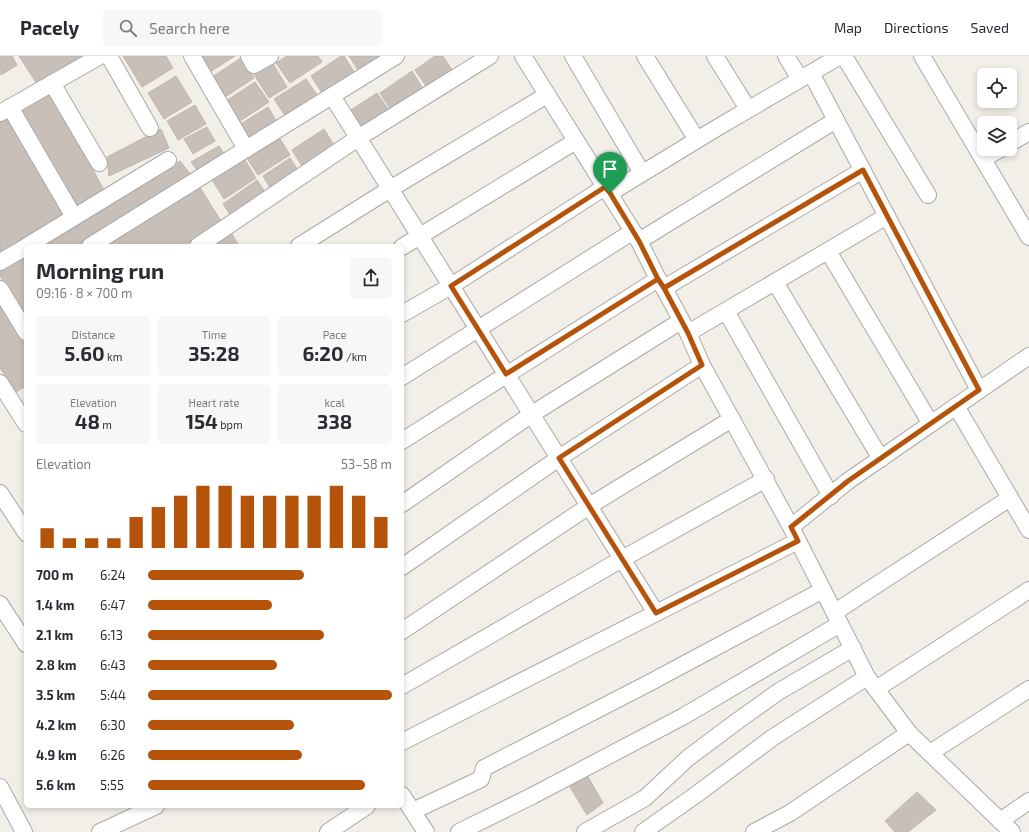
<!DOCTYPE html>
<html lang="en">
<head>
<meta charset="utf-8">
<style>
  :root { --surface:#fff; --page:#f7f7f7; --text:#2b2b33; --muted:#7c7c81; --line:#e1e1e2; --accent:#b45309 }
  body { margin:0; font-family:"Exo 2",sans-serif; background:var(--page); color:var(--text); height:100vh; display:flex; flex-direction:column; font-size:15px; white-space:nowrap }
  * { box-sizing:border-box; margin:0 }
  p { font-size:13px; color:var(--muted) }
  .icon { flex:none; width:22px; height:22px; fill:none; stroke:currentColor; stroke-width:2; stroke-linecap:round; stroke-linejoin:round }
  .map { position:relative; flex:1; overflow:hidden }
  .side { position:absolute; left:24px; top:188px; width:380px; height:564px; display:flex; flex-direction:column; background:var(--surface); border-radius:6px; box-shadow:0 2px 6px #0003 }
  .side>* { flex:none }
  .buttons { position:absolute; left:977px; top:12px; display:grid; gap:8px }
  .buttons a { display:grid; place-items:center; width:40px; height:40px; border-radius:6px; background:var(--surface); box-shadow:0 2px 6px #0003; font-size:20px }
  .pin { position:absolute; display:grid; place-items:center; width:34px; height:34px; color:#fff; margin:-41px -17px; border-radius:50% 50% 50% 0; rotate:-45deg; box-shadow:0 0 4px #0007 }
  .pin .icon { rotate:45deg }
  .round { display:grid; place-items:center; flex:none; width:42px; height:42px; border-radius:6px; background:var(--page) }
  .headline { display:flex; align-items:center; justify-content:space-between; height:68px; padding:0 12px }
  h1 { font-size:22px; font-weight:700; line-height:30px }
  .figures { display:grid; grid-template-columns:repeat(3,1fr); gap:6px; height:68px; padding:4px 12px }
  .figures div { display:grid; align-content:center; border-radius:6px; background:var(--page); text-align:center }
  .figures b { font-size:20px; font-weight:700 }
  .figures small { font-size:11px; font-weight:400 }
  .figures p { font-size:11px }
  .chart { height:112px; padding:8px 12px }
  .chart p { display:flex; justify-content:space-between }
  .chart svg { width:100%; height:72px; margin-top:4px; stroke:var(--accent); stroke-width:6 }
  ul { padding:0 12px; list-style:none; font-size:13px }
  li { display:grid; grid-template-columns:64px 48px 1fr; align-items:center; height:30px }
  li i { height:10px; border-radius:5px; background:var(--accent) }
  header { display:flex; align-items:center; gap:24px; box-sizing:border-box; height:56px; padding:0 20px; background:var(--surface); border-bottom:1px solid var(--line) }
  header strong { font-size:19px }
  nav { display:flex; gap:22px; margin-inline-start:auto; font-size:14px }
  .search { width:280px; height:36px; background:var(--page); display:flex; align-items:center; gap:10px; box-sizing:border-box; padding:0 14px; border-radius:6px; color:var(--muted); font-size:15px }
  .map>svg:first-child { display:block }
  .building { fill:#c7bfb8; stroke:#c4b6ab }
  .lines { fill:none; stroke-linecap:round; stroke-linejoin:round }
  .minor-casing { stroke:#a9a9a9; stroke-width:18 }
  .minor { stroke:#fff; stroke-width:16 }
  .route-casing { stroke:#fff; stroke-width:8 }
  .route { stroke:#b45309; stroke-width:5 }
</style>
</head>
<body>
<header>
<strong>Pacely</strong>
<div class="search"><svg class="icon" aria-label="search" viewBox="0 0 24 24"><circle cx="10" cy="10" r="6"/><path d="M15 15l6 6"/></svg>Search here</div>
<nav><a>Map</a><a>Directions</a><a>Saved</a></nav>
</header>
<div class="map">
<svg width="1029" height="776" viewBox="0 0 1029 776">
  <rect width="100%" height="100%" fill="#f2efe9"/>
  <g class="building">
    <polygon points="0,0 12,0 17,9 1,19"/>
    <polygon points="19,0 83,0 37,28"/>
    <polygon points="123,0 166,0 173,12 142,31"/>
    <polygon points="196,0 235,0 207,18"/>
    <polygon points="287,0 318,0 322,6 290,27 276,7"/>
    <polygon points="341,0 344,0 356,19 324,40 311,20"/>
    <polygon points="349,0 384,0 359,16"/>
    <polygon points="435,0 443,0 454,17 428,33 415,14"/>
    <polygon points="241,2 254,22 222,43 209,23"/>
    <polygon points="272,6 287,31 269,42 253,17"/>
    <polygon points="412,15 425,36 393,57 380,37"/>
    <polygon points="176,20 192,46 164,63 148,37"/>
    <polygon points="306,23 320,43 288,64 274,43"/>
    <polygon points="255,26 269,46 237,67 223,47"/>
    <polygon points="51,37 104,134 77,150 20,57"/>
    <polygon points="377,37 391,57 359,78 345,58"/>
    <polygon points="195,49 206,68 178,84 167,65"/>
    <polygon points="268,51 278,68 249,86 239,69"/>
    <polygon points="8,59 64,160 0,198 0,64"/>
    <polygon points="207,71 215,85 193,98 184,83"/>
    <polygon points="161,73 169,92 109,120 107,101"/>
    <polygon points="324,73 337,94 305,115 292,94"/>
    <polygon points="277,78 290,99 258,119 245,99"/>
    <polygon points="219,90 227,102 200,118 191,106"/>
    <polygon points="243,101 256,122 224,143 211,122"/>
    <polygon points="290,102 302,120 273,137 263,120"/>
    <polygon points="180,105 192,120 78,190 49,190 47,189"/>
    <polygon points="257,124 268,140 233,163 223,148"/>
    <polygon points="199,130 221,165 184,190 107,190"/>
    <polygon points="232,178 239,190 215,190"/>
    <polygon points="26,197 26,261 0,220 0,214"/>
    <polygon points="0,244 26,286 26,330 16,336 0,312"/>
    <polygon points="587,719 603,747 587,759 570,731"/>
    <polygon points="917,736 936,754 908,776 895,776 885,765"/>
  </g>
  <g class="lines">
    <g class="minor-casing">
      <g id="minor">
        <polyline points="109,0 150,72"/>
        <polyline points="192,0 246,93"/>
        <polyline points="249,0 254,9 270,0"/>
        <polyline points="523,0 639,185 658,223 664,232 688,277 702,309 791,471 867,621 909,677 1012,776"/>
        <polyline points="573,0 642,117"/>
        <polyline points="645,0 697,84"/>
        <polyline points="715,0 748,53"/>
        <polyline points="786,0 800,23"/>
        <polyline points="844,0 928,139"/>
        <polyline points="922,0 1029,181"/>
        <polyline points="811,17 979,334"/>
        <polyline points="52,27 99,107"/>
        <polyline points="332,40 656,557"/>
        <polyline points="10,51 74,161"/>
        <polyline points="0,57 100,0"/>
        <polyline points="1010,87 1029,76"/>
        <polyline points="983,103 1000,93"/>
        <polyline points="610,137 715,73 840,0"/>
        <polyline points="639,185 836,64"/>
        <polyline points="27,190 168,104"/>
        <polyline points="90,190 396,0"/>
        <polyline points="198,190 358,82 490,0"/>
        <polyline points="299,190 390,133 547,39"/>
        <polyline points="402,191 576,85"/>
        <polyline points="828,195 931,368"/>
        <polyline points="0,206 26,191"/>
        <polyline points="775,226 881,403"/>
        <polyline points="664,232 863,114"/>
        <polyline points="0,233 26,276"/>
        <polyline points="726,255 831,440"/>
        <polyline points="402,258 451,230 605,131"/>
        <polyline points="688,277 887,160"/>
        <polyline points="402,321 632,176"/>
        <polyline points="0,327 26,368"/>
        <polyline points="956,350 1029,474"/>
        <polyline points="402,385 658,223"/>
        <polyline points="0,437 26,477"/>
        <polyline points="402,448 532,358 681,265"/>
        <polyline points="791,471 848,425 1029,300"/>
        <polyline points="402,511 559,402 702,309"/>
        <polyline points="0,548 26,588"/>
        <polyline points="835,556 1010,442"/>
        <polyline points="402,575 589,450 732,363"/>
        <polyline points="402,630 622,503 766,423"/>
        <polyline points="876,633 1029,534"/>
        <polyline points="402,686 798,485"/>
        <polyline points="930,697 1029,633"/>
        <polyline points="0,731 24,776"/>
        <polyline points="402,739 426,776"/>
        <polyline points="413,755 481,723 484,712 649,627 823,534"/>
        <polyline points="1000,765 1029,745"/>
        <polyline points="100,776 156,750"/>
        <polyline points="328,776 367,750"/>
        <polyline points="459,776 532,740 684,660 840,568"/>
        <polyline points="585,776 645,742 688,702 736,666 778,636 853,592"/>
        <polyline points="643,776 697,738 772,682 867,621"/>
        <polyline points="754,776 790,757 909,677"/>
      </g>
    </g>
    <use href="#minor" class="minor"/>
  </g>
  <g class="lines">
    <g class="route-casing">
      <polyline id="route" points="610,137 639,185 658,223 664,232 688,277 702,309 559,402 656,557 798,485 791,471 848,425 979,334 863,114 664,232 658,223 506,318 451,230 605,131 610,137"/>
    </g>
    <use href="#route" class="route"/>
  </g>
</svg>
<div class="buttons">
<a><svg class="icon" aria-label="locate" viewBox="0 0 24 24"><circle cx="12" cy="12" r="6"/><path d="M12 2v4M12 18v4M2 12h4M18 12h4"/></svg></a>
<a><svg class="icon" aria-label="layers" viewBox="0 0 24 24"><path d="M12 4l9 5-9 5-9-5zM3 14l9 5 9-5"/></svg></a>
</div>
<div class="pin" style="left:610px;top:137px;background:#1e9e55"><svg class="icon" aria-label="arrive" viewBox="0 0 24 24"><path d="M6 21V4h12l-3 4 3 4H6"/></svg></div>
<section class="side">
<div class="headline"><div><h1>Morning run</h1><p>09:16 · 8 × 700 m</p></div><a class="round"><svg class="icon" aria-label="share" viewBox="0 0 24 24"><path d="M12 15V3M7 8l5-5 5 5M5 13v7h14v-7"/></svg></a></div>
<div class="figures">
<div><p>Distance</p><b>5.60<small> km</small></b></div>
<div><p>Time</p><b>35:28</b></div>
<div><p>Pace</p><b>6:20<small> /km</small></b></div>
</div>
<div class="figures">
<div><p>Elevation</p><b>48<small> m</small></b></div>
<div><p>Heart rate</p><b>154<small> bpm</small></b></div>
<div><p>kcal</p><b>338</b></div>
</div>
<div class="chart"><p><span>Elevation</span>53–58 m</p>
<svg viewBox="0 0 160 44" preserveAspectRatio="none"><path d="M5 44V32M15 44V38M25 44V38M35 44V38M45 44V25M55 44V19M65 44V12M75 44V6M85 44V6M95 44V12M105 44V12M115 44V12M125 44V12M135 44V6M145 44V12M155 44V25"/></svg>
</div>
<ul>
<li><b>700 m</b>6:24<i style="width:64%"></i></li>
<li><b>1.4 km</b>6:47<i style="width:51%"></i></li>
<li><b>2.1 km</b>6:13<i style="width:72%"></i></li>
<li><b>2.8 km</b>6:43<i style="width:53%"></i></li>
<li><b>3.5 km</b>5:44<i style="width:100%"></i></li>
<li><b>4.2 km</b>6:30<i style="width:60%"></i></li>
<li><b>4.9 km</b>6:26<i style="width:63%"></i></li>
<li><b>5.6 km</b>5:55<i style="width:89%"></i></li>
</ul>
</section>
</div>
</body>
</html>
